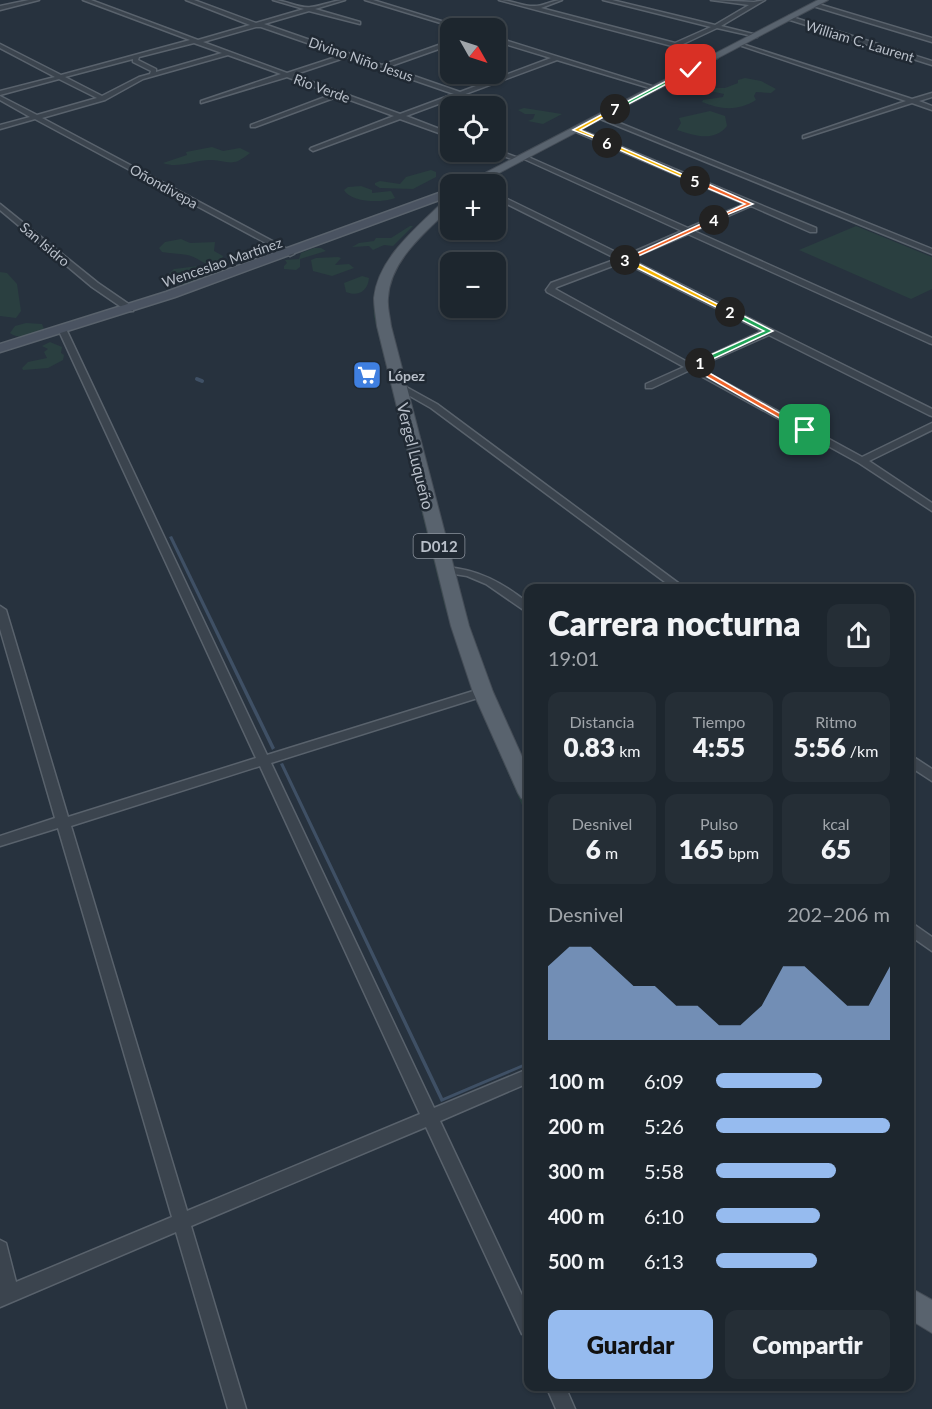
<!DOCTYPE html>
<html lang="es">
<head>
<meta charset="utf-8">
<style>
  :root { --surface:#1d262e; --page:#252e36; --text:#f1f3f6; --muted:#a0a5aa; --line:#3b434a; --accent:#96bbef }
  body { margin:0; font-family:Lato,sans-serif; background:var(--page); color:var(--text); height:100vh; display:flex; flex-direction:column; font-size:22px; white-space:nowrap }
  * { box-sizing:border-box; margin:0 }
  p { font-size:20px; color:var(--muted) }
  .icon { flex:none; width:33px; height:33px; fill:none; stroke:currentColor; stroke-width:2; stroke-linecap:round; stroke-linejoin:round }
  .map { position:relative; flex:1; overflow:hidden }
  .details { position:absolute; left:524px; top:584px; width:390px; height:807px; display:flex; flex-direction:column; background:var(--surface); border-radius:12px; box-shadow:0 2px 4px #0004,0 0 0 2px var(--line) }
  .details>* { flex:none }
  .needle { width:39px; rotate:129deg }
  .controls { position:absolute; left:440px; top:18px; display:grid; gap:12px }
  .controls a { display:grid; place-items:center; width:66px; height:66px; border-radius:12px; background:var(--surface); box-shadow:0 2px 4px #0004,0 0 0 2px var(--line); font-size:30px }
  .pin { position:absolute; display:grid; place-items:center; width:51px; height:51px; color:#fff; margin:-26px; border-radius:12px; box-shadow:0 3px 9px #0006 }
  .km { position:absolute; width:30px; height:30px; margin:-15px; border-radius:50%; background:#222; color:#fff; font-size:16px; line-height:30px; text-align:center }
  .round { display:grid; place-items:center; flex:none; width:63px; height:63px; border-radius:12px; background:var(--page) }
  .head { display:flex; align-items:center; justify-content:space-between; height:102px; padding:0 24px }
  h1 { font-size:33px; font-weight:800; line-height:45px }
  .figures { display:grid; grid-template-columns:repeat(3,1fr); gap:9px; height:102px; padding:6px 24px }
  .figures div { display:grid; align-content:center; border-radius:12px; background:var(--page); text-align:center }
  .figures b { font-size:26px; font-weight:800 }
  .figures small { font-size:16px; font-weight:400 }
  .figures p { font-size:16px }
  .chart { height:168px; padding:12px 24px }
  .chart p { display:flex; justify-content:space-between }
  .chart svg { width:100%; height:108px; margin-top:6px; fill:var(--accent); opacity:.7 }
  .button { display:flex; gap:12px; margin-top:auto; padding:12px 24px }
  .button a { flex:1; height:69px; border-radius:12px; background:var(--accent); color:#111; font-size:24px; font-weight:800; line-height:69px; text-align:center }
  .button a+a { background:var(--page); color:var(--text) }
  ul { padding:0 24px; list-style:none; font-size:20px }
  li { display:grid; grid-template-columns:96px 72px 1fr; align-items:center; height:45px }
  li i { height:15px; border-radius:8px; background:var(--accent) }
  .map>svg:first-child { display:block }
  .green { fill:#2a3f40 }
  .water { fill:#3f5065 }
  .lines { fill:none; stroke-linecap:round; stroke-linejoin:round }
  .stream-far1 { stroke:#3f5065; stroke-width:3 }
  .stream { stroke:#3f5065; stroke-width:4 }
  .street-casing { stroke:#59626c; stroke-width:3 }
  .secondary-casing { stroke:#59626c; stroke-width:3 }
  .primary-casing { stroke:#454d57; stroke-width:2 }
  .street { fill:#3b444e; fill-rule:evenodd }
  .secondary { fill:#4a5361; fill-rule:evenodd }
  .primary { fill:#59636e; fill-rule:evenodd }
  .split-1 { fill:#f0652b; stroke:#fff; stroke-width:1.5 }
  .split-2 { fill:#22a559; stroke:#fff; stroke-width:1.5 }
  .split-3 { fill:#f5b400; stroke:#fff; stroke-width:1.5 }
  .split-4 { fill:#f0652b; stroke:#fff; stroke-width:1.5 }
  .split-5 { fill:#f0652b; stroke:#fff; stroke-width:1.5 }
  .split-6 { fill:#f5b400; stroke:#fff; stroke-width:1.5 }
  .split-7 { fill:#f5b400; stroke:#fff; stroke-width:1.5 }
  .split-8 { fill:#22a559; stroke:#fff; stroke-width:1.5 }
  .split-9 { fill:#22a559; stroke:#fff; stroke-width:1.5 }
  .labels { text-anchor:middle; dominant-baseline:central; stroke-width:5; stroke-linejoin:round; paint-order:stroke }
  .far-street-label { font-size:14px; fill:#b8bfc9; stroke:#202933 }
  .far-poi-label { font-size:14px; font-weight:bold; fill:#b8bfc9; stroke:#202933; text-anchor:start }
  .shield { fill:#202933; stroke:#8a929c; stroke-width:1.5 }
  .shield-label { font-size:15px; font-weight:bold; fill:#b8bfc9 }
  .street-label { font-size:16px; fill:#b8bfc9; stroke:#202933 }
</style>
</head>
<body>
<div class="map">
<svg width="932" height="1409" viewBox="0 0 932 1409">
  <rect width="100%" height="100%" fill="#27323e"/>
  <g class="green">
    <path d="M745 78 761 81 776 89 771 93 756 92 754 96 756 100C738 111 721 110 702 102L703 100 723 97 724 94 710 91 711 88H725L738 83V80Z"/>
    <polygon points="524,108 562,114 543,124 528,121 533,119 535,114 525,114 518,110"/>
    <path d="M710 111 725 116 727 126C713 143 694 135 677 130L681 123 679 118Z"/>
    <path d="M212 147 223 151 240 148 250 153C246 156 242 159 238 161 228 165 220 159 210 160 195 160 178 169 163 163L187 155 186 152Z"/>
    <polygon points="431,170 436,172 436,177 413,189 380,188 375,185 375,183 380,181 400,184 406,177"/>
    <path d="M361 186 372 190V193L391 191 395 198C383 203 351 203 344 190L348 187Z"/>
    <path d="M450 193 379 283 480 701 528 810V819L477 702 445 608 374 317C369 262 418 230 450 193Z"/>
    <polygon points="410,226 413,226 393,246 384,245 373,250 369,246 352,247 359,243 374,241 376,238 391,238"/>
    <polygon points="856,226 932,257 932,289 911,299 799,250"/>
    <path d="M181 239 190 243 215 242 214 251 223 256 222 260C209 271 203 260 191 256 182 253 171 254 162 252L159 248 165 242Z"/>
    <polygon points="314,248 321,248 326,251 300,259 300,267 296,270 284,269 284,266 287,263 285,260 299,259 301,253"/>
    <polygon points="338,257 341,258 335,265 349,264 354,268 332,276 313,271 311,260 316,258"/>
    <polygon points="199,266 211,270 210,276 187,285 169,285 162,280 174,269"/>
    <polygon points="0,272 7,273 17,284 21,311 16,318 0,316"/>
    <path d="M362 276 369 278C368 291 358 297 346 292L344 283Z"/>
    <path d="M26 323 42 324 44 329C34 334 20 341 10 333L15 326Z"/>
    <polygon points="50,342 62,347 61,353 64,355 63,360 48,368 23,370 22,368 28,362 47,358 44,352 48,349 42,346"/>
  </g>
  <g class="water">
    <polygon points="172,536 275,748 272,750 169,537"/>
    <polygon points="283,763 443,1098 528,1062 528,1065 441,1102 280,764"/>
  </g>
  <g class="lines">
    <polyline class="stream-far1" points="482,184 499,176"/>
    <polyline class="stream" points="197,379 202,381"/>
    <g class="street-casing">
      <g id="street">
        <polygon points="29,0 39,0 0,10 0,6"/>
        <path d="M83 0H91L198 40 250 25 186 0H194L256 23 304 9 273 0C286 0 299 9 311 7 323 6 333 0 345 0L315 9 360 22V24L309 11 264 24 382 65 450 41V45L388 67 460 92 551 58 495 41V37L658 88 653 89 557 60 406 116 450 133V137L400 119 313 151 310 149 311 148 394 116 339 96 255 127H251V125L333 94 287 77 201 103V101L281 74 228 55 143 79 105 100 42 118 293 252 294 254 290 256 35 119 0 129V125L30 117 0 100V96L37 115 97 98 59 79 0 95V91L55 77 0 48V44L61 75 190 40ZM256 27H261L342 55 287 73 203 42ZM194 43 222 53 156 72V69L138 60 139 57ZM347 57 454 94 400 114 293 75ZM133 59V62L151 71 150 74 139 77 102 96 65 77Z"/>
        <polygon points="365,0 373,0 464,28 457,28"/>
        <path d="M499 0C511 0 522 6 533 6 542 7 552 0 562 0L541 8 675 43 711 27 603 0H612L715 25 749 5 711 0 754 2 765 0 721 26 757 35V37L717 28 681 45 719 55 717 58Z"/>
        <polygon points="815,3 932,38 932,42 813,6"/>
        <polygon points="789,16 932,61 932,65 787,19"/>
        <polygon points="739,43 912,99 932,93 932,97 919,101 932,106 932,110 912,103 803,138 803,136 906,101 739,45"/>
        <polygon points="598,116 602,116 932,249 932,254 598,118"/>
        <path d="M576 128 816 228V232H810L751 206 694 231 932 338V344L929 343 688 234 630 259 932 409V416L929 415 769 335 697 367 862 457 932 423V430L869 461 932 503V511L859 463 690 370 652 388H646V384L684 367 547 292 546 290 551 283 617 259 495 198V193L624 256 682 231 522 158V156H526L688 228 745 204 574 131 573 130ZM623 262 762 331 691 364 555 289 557 287Z"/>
        <polygon points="495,149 521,159 522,160 517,161 493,152"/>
        <polygon points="0,204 98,283 133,307 133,311 127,311 92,287 0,210"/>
        <path d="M63 328 67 331 267 755 483 688 489 692 487 695 271 763 434 1108 528 1069V1083L440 1121 528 1308V1337L522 1334 426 1127 191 1226 246 1409H228L176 1232 0 1307V1240L6 1243 16 1282 172 1217 58 828 0 846V836L55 818 0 629V606L6 610 68 817 256 758 59 331ZM260 766 420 1114 187 1211 71 826Z"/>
        <polygon points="399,383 437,404 685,588 673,588 431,408 396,388 396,384"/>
        <path d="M445 567C478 569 503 583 528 603V613L486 584 467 576 441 572 440 570Z"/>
        <polygon points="909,754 932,769 932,781 909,766"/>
        <polygon points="909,921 932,937 932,951 909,935"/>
        <polygon points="546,1386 565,1386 575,1409 556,1409"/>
      </g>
    </g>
    <g class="secondary-casing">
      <polygon id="secondary" points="450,189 450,196 175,297 0,352 0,344 166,292"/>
    </g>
    <g class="primary-casing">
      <g id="primary">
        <polygon points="818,0 828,0 478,184 464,184"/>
        <path d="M450 198V208C425 233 390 260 388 298 387 307 390 317 391 326L469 626 493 692 528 770V801L521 798 518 793 473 692 451 626 377 326C376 317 374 307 374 298 378 257 419 226 446 199Z"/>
        <polygon points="909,1287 932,1300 932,1333 909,1319"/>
      </g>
    </g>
    <use href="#street" class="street"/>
    <use href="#secondary" class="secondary"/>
    <use href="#primary" class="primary"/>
  </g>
  <polygon class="split-1" points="697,361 703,363 697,366 809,430 802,431 688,366"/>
  <polygon class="split-2" points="728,310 732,310 773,331 702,364 697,364 697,361 764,331 728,313"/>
  <polygon class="split-3" points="623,258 627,258 733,312 728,313 623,261"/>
  <polygon class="split-4" points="714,218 716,221 627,261 622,260"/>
  <polygon class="split-5" points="693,179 697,179 753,204 712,221 712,219 745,204 693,182"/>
  <polygon class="split-6" points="606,142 609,142 698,181 693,182 606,144"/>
  <polygon class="split-7" points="614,108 618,109 580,130 609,142 609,144 573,130"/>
  <polygon class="split-8" points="674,77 676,79 617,110 613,109"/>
  <polygon class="split-9" points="691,68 692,71 676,79 672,78"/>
  <defs>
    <g id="supermarket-square" transform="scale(1.5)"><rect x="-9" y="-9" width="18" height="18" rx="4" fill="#3f7fe0" stroke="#202933"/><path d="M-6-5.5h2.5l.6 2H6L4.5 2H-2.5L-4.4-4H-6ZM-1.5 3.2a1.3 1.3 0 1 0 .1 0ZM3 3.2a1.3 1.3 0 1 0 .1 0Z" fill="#fff"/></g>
  </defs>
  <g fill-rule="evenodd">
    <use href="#supermarket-square" x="367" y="375"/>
  </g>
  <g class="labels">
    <g class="far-street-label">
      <text transform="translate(860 41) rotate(17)">William C. Laurent</text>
      <text transform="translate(361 59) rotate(19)">Divino Niño Jesus</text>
      <text transform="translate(322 88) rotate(20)">Rio Verde</text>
      <text transform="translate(164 186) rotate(29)">Oñondivepa</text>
      <text transform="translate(45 244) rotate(40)">San Isidro</text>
      <text transform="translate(222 262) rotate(-19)">Wenceslao Martínez</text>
    </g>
    <g class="far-poi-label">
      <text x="388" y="375">López</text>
    </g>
    <rect class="shield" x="413.5" y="534" width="51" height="24" rx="4.5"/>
    <g class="shield-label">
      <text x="439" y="546">D012</text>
    </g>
    <g class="street-label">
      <text transform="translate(416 456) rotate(76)">Vergel Luqueño</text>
    </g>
  </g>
</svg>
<div class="controls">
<a><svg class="needle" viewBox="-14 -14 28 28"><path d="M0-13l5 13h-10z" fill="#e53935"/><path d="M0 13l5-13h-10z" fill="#a0a5aa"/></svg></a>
<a><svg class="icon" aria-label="locate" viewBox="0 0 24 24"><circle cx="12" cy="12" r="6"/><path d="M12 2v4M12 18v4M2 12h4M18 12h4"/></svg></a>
<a>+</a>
<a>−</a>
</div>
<div class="pin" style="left:805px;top:430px;background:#1e9e55"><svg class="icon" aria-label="arrive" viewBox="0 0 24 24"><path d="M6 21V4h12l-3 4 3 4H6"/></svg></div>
<div class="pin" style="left:691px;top:70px;background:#d93025"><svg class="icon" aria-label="check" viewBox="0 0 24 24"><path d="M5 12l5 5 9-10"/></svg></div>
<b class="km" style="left:700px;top:363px">1</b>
<b class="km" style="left:730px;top:312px">2</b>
<b class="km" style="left:625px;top:260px">3</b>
<b class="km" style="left:714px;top:220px">4</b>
<b class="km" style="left:695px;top:181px">5</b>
<b class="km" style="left:607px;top:143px">6</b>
<b class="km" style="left:615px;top:109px">7</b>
<section class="details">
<div class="head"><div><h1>Carrera nocturna</h1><p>19:01</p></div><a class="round"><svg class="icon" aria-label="share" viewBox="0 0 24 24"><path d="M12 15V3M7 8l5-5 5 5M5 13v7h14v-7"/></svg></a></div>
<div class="figures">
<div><p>Distancia</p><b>0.83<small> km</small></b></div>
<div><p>Tiempo</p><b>4:55</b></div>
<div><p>Ritmo</p><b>5:56<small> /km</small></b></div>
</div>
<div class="figures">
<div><p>Desnivel</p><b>6<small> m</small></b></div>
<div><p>Pulso</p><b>165<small> bpm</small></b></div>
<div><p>kcal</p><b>65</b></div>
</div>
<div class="chart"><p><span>Desnivel</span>202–206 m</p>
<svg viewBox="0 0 160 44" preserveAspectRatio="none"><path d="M0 44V14L10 6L20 6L30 14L40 22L50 22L60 30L70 30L80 38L90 38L100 30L110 14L120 14L130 22L140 30L150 30L160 14V44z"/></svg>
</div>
<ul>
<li><b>100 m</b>6:09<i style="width:61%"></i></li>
<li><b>200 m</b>5:26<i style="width:100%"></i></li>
<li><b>300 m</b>5:58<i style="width:69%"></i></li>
<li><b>400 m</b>6:10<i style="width:60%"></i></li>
<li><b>500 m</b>6:13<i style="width:58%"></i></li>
</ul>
<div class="button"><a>Guardar</a><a>Compartir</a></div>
</section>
</div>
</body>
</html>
